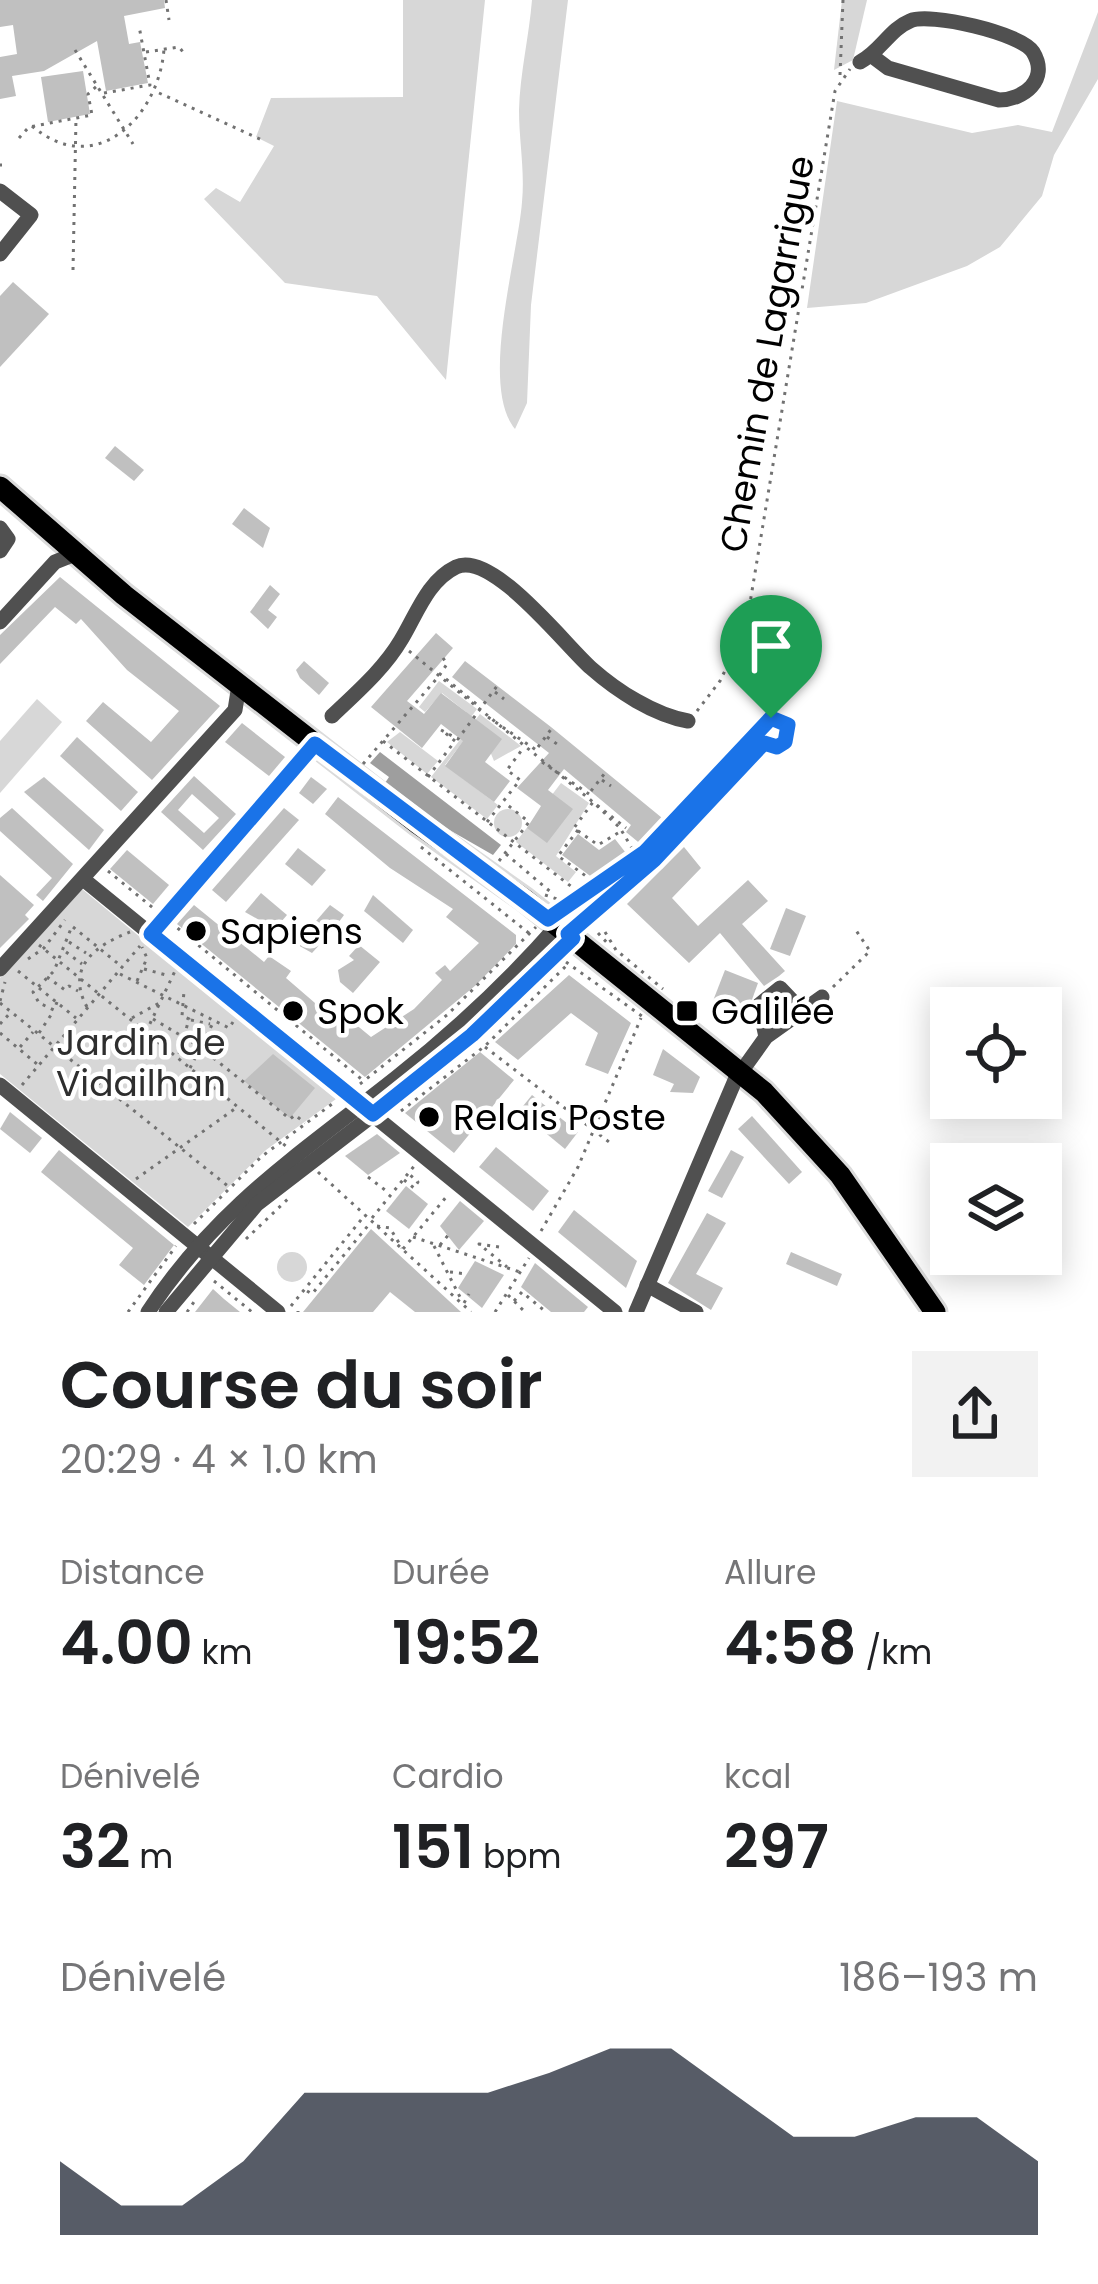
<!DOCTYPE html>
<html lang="fr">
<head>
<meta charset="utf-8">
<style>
  :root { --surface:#fff; --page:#f2f2f2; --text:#202124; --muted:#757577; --accent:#111827 }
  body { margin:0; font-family:Poppins,sans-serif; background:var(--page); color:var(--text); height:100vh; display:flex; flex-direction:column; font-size:45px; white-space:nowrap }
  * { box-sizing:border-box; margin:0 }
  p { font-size:39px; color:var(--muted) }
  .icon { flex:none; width:66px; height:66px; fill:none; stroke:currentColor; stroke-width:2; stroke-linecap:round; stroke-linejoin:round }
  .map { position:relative; height:1312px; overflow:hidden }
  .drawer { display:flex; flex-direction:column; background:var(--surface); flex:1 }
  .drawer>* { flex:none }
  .tools { position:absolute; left:930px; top:987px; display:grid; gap:24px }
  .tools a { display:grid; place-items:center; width:132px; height:132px; border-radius:0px; background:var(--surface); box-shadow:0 6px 30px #0003; font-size:60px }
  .pin { position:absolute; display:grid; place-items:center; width:102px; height:102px; color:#fff; margin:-123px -51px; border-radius:50% 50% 50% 0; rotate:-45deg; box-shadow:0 0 12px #0007 }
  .pin .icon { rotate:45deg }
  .round { display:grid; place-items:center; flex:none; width:126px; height:126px; border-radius:0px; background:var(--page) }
  .overview { display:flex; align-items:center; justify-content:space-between; height:204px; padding:0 60px }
  h1 { font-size:66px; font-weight:600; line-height:90px }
  .metrics { display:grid; grid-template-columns:repeat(3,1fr); gap:18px; height:204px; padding:12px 60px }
  .metrics div { display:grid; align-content:center }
  .metrics b { font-size:60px; font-weight:600 }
  .metrics small { font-size:33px; font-weight:400 }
  .metrics p { font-size:33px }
  .chart { height:336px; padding:24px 60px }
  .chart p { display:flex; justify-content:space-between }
  .chart svg { width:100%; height:216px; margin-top:12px; fill:var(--accent); opacity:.7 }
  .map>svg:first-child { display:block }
  .green { fill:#d7d7d7 }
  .water { fill:#9e9e9e }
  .building { fill:#c0c0c0; fill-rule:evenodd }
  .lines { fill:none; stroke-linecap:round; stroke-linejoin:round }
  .major-casing { stroke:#dbdbdb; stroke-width:27 }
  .path { stroke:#727272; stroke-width:3; stroke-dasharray:3 6; stroke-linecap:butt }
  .minor { stroke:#505050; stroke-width:15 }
  .major { stroke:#000; stroke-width:21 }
  .route-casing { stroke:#fff; stroke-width:24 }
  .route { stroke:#1a73e8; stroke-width:15 }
  .poi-dot { fill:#000; stroke:#fff; stroke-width:4.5 }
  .labels { text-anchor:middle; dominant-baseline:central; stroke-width:9; stroke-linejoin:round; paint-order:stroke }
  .street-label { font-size:36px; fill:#000; stroke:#fff }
  .poi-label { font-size:36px; fill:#000; stroke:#fff; text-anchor:start }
  .park-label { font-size:36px; fill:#2e2e2e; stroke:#fff }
</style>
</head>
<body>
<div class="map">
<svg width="1098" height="1312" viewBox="0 0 1098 1312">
  <rect width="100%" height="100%" fill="#fff"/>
  <g class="green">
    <polygon points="403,0 485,0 446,380 377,296 285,283 204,199 216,188 240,202 274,146 256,137 271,98 403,97"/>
    <path d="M532 0H568L531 305 527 403 515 429C479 385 518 256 522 202 525 171 519 141 519 110 520 73 529 37 532 0Z"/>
    <polygon points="842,0 867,0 853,60 834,70"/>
    <polygon points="1098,12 1098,79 1054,155 1042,196 1000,247 967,266 866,303 807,308 837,101 972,133 1018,125 1052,132"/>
    <polygon points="439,681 477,709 457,736 451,732 466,712 442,693 425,712 419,707"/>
    <polygon points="37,699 62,722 0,793 0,741"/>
    <polygon points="480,714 521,746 494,761 478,722 445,765 498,805 487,819 431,777"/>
    <polygon points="400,732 438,761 427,774 387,742"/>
    <polygon points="561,783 589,803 556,856 576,872 568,882 516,842"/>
    <circle cx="508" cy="823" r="14"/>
    <polygon points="82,889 336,1099 266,1150 188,1227 0,1074 0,978"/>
    <circle cx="292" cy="1267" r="15"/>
  </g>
  <polygon class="water" points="380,752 501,845 493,855 432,820 385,783 389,777 370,763"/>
  <g class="building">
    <polygon points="0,0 164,0 165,8 124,16 129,44 140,42 148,83 106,91 97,41 44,71 12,76 16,96 0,99 0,57 17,54 13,25 0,27"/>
    <polygon points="83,71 90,114 48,122 41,77"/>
    <polygon points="13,282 49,314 0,367 0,296"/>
    <polygon points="115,446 144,470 134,481 105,458"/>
    <polygon points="244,508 270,528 263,548 232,524"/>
    <polygon points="60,577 220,706 152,780 86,721 103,702 151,742 179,711 127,670 81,619 76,624 55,607 0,664 0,635"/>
    <polygon points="270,585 280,594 268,610 277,617 268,629 250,612"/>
    <polygon points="436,633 453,648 407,701 424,714 441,693 502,739 485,762 510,781 494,802 445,766 463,741 441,724 422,748 371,707"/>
    <polygon points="304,661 329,683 319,695 300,678 296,670"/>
    <polygon points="465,661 551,727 667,822 643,846 626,832 631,825 564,769 548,790 573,809 547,843 527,828 541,806 517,788 549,753 452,677"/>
    <polygon points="242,723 285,757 269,776 225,742"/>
    <polygon points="77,737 138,792 121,811 60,756"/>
    <path d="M194 776 236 814 203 850 161 812ZM192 794 219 818 204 833 178 810Z"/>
    <polygon points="44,777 104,830 89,850 24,792"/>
    <polygon points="311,777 327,789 313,804 299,793"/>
    <polygon points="338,797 516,935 516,944 476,985 365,1077 177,924 194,905 264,962 269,956 291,971 286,978 344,1028 354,1023 371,1037 414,1009 442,980 435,973 445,965 450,971 479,943 446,917 453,909 390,868 325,814"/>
    <polygon points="12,808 73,864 43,901 36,895 52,878 0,831 0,818"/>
    <polygon points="284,808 299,820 226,902 212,890"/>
    <polygon points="578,834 599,850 615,839 629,857 597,881 562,855"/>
    <polygon points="684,847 701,868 672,898 698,926 748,880 768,901 742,924 785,971 779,976 764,986 720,933 689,963 627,904"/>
    <polygon points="298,848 326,870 312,886 285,864"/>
    <polygon points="127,850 169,885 153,904 110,869"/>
    <polygon points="0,875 34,905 25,915 29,919 0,948"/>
    <polygon points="261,893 287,915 275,929 245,912"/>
    <polygon points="373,895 413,930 403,943 364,911"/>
    <polygon points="330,905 344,915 333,930 312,953 296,944"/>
    <polygon points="786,908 806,916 790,956 770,949"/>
    <polygon points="359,945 380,962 353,993 340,982 338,970 354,960 349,956"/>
    <polygon points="725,970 758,983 745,1019 711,1006"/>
    <polygon points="569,975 631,1023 608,1074 585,1065 598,1033 571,1013 518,1060 495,1042"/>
    <polygon points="663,1049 700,1077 693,1093 670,1092 674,1084 653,1075"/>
    <polygon points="480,1052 514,1080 492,1107 506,1118 501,1125 486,1114 454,1153 405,1113"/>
    <polygon points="273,1054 315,1088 290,1118 244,1081"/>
    <polygon points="532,1095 578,1132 565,1149 519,1111"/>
    <polygon points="10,1112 42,1138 30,1153 0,1129"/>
    <polygon points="752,1116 802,1172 789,1184 738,1129"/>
    <polygon points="377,1134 400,1153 368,1175 345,1156"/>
    <polygon points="496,1147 549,1191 533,1211 479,1167"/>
    <polygon points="59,1150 174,1245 144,1285 119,1265 133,1248 41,1172"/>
    <polygon points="731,1150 744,1157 722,1198 708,1191"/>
    <polygon points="406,1186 428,1204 409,1229 386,1211"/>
    <polygon points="460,1201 484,1221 459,1250 440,1226"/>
    <polygon points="574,1210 637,1261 626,1288 558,1232"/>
    <polygon points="707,1213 726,1223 696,1274 723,1288 711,1310 668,1283"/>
    <polygon points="371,1229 422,1276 461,1312 415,1312 390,1292 373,1312 303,1312"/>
    <polygon points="791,1252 842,1274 837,1286 786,1264"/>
    <polygon points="475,1261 504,1275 482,1308 458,1288"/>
    <polygon points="535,1263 588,1307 584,1312 551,1312 521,1287"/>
    <polygon points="213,1289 224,1299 240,1312 195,1312"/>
  </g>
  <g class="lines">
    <g class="major-casing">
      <polyline id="major" points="0,487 124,595 418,824 524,899 764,1092 840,1175 935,1312"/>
    </g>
    <g class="path">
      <polyline points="166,0 169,20"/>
      <polyline points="75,50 133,144"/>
      <polyline points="146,52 179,47 183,52"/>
      <polyline points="840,75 843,0"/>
      <polyline points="104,93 150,85 139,26"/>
      <polyline points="159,93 262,140"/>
      <path d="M32 126C95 180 159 117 164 49"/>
      <polyline points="19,138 29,127 92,115 88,94 97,86"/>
      <polyline points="0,165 2,165"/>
      <polyline points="73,270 76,118"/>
      <polyline points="743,640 760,657 771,718"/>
      <polyline points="409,651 593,802 620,828 636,855"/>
      <polyline points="446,679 480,707"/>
      <polyline points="495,692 504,699"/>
      <polyline points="697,711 720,681 746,627 835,91 850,69"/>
      <polyline points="488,717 536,750"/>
      <polyline points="441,730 458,739 497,686"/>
      <polyline points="547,737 557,744"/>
      <polyline points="383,741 581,894"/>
      <polyline points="538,747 552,728"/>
      <polyline points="542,762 589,794"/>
      <polyline points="363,764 439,676 447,664 443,658"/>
      <polyline points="428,777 455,741 443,731"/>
      <polyline points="602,780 611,786"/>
      <polyline points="591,791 605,773"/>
      <polyline points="487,822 520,780 507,770 524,747"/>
      <polyline points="578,830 558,856 597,884"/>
      <polyline points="618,833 598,845 574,828 593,802 626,828"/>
      <polyline points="421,847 530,934"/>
      <polyline points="506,854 553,894"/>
      <polyline points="499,861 529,822 505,803"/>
      <polyline points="108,871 365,1082"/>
      <polyline points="545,895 560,900 582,895"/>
      <polyline points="555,902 572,913"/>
      <polyline points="569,906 606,882"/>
      <polyline points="158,925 307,757"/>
      <polyline points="73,927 121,966"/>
      <polyline points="605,932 616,950 663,989"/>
      <polyline points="598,933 610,946"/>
      <polyline points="69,942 86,953"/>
      <polyline points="39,945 287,1147"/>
      <polyline points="66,952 82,964"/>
      <polyline points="28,959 44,948 65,920"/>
      <polyline points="566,962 646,1019"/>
      <polyline points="144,969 170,976"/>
      <polyline points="18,971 76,1018"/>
      <polyline points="120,974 229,1028 233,1022"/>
      <polyline points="47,977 65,990 69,986 78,991"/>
      <polyline points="137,981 147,958 142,947"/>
      <polyline points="833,987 870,951 855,929"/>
      <polyline points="0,1001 5,982"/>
      <polyline points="57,1002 54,1010 39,1003 33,992 54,971 72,926"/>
      <polyline points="0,1003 229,1187"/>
      <path d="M87 1007C65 967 96 945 130 932"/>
      <polyline points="132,1018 161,1002"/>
      <polyline points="153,1019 197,1045 290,1119 295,1115 305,1123"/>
      <polyline points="191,1020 210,1024"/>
      <polyline points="0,1024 11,1012"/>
      <polyline points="146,1032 175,971"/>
      <polyline points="0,1033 37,1064"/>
      <polyline points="39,1033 53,1012"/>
      <polyline points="20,1047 33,1032"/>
      <polyline points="485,1047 613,1145"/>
      <polyline points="179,1054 189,1019 182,1016 184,991"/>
      <polyline points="190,1068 214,1021"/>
      <polyline points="360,1084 447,1015 536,927"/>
      <polyline points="22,1085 140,946"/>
      <polyline points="401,1111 485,1046 567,965"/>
      <polyline points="318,1172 471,1312"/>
      <polyline points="368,1177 389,1193"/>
      <polyline points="136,1179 236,1108"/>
      <polyline points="404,1180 414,1188 418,1182 409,1174"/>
      <polyline points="372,1218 415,1165"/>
      <polyline points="194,1224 261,1157 336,1101"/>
      <polyline points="377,1226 390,1228 402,1248"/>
      <polyline points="541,1231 578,1167 641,1018"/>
      <polyline points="413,1237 520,1272"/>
      <polyline points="246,1239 291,1196"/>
      <polyline points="440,1245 450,1233"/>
      <polyline points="434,1246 462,1301"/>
      <polyline points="499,1247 479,1244 507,1267"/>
      <polyline points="403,1249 447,1196"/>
      <polyline points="450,1272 467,1274"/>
      <polyline points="214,1281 252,1312"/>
      <polyline points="307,1291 312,1294 371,1222"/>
      <polyline points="508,1295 525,1312"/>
      <polyline points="514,1301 522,1292 546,1312"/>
      <polyline points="464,1303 469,1294"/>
      <polyline points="291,1306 365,1215"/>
      <polyline points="128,1312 176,1246"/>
      <polyline points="187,1312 196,1299"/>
      <polyline points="298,1312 298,1311"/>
      <polyline points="495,1312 529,1258"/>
    </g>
    <g class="minor">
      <path d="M860 62C880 52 890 29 910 21 929 12 1021 33 1033 52 1050 80 1023 100 999 100L888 68 872 56"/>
      <polyline points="0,191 31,215 0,254"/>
      <polyline points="0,528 8,539 0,551"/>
      <polyline points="0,622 55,562 75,554"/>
      <path d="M332 716C356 693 384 669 401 640 416 616 427 581 456 567 492 550 565 645 591 668 617 691 654 715 688 721"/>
      <circle cx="775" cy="732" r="15"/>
      <polyline points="83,879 615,1312"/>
      <polyline points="568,934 654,860 764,743"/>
      <polyline points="0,969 235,710 239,685"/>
      <polyline points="766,1037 759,1005 780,988 800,1009"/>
      <polyline points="741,1072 766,1037 822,997"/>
      <polyline points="0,1085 278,1312"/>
      <polyline points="647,1285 696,1312"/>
      <path d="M148 1312C217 1207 300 1154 396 1078 454 1032 508 982 557 926"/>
      <polyline points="166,1312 257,1204 425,1075 573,938"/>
      <polyline points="636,1312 739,1071"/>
    </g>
    <use href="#major" class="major"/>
  </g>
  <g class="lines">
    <g class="route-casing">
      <polygon id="route" points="771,718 788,725 785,742 777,747 764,743 654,860 568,934 573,938 472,1035 373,1114 151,934 315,744 548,919 645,852"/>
    </g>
    <use href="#route" class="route"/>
  </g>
  <g class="poi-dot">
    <circle cx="196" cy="931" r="12"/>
    <circle cx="293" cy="1011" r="12"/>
    <rect x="675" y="999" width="24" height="24" rx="6"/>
    <circle cx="429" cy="1117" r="12"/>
  </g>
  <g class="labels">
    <g class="street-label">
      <text transform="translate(767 354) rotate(-80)">Chemin de Lagarrigue</text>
    </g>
    <g class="poi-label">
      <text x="220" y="931">Sapiens</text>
      <text x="317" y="1011">Spok</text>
      <text x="711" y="1011">Galilée</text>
      <text x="453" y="1117">Relais Poste</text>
    </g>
    <g class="park-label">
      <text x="141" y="1042">Jardin de<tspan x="141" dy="41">Vidailhan</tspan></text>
    </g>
  </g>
</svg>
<div class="tools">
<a><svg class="icon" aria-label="locate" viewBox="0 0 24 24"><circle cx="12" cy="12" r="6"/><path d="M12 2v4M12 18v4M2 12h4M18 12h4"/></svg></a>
<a><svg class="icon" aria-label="layers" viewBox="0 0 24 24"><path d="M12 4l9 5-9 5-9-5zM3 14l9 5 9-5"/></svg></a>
</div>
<div class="pin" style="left:771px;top:718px;background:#1e9e55"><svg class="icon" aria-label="arrive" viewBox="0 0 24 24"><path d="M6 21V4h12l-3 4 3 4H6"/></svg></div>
</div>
<section class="drawer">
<div class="overview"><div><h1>Course du soir</h1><p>20:29 · 4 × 1.0 km</p></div><a class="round"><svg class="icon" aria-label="share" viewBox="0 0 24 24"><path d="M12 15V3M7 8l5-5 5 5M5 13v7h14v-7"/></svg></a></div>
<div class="metrics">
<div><p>Distance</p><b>4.00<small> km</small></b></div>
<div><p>Durée</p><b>19:52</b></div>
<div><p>Allure</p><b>4:58<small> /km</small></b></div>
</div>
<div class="metrics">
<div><p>Dénivelé</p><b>32<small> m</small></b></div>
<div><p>Cardio</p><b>151<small> bpm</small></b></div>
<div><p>kcal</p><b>297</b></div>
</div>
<div class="chart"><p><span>Dénivelé</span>186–193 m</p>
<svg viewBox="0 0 160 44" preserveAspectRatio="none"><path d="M0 44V29L10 38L20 38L30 29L40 15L50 15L60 15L70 15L80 11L90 6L100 6L110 15L120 24L130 24L140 20L150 20L160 29V44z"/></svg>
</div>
</section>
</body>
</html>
